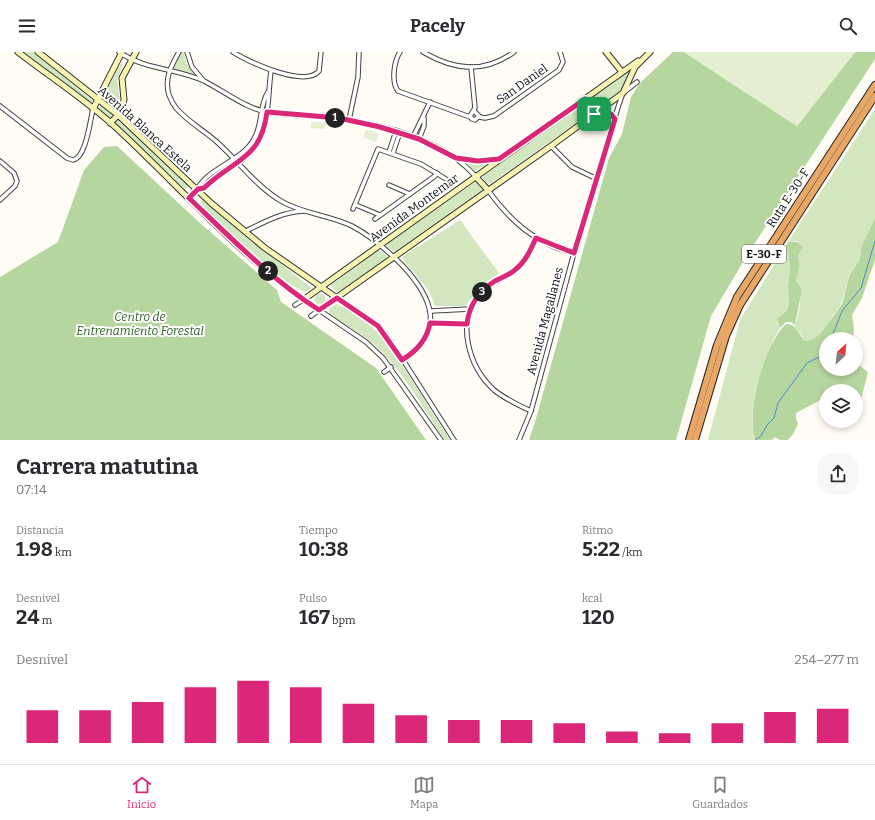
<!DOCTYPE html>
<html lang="es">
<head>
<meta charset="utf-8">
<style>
  :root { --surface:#fff; --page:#f7f7f7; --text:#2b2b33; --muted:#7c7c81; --line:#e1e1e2; --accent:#db2777 }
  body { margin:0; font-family:Bitter,serif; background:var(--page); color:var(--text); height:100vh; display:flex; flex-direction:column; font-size:15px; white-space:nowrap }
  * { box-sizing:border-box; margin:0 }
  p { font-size:13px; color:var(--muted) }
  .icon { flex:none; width:22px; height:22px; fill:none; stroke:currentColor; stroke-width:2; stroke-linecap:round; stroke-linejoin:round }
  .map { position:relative; height:388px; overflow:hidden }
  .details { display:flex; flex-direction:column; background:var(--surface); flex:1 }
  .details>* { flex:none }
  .needle { width:26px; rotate:27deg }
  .controls { position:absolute; left:819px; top:280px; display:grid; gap:8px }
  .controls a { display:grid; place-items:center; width:44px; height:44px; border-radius:50%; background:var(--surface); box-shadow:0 2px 6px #0003; font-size:20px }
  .pin { position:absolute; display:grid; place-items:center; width:34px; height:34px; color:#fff; margin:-17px; border-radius:8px; box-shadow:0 2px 6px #0006 }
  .km { position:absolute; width:20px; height:20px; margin:-10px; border-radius:50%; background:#222; color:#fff; font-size:11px; line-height:20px; text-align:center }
  .round { display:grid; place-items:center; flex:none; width:42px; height:42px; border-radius:16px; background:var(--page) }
  .summary { display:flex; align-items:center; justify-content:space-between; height:68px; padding:0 16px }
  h1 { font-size:22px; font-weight:700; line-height:30px }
  .stats { display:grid; grid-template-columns:repeat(3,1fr); gap:6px; height:68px; padding:4px 16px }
  .stats div { display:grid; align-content:center }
  .stats b { font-size:20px; font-weight:700 }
  .stats small { font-size:11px; font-weight:400 }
  .stats p { font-size:11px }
  .chart { height:112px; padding:8px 16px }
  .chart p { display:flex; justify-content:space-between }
  .chart svg { width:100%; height:72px; margin-top:4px; stroke:var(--accent); stroke-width:6 }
  header { display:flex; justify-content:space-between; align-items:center; height:52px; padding:0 16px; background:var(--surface); font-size:18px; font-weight:700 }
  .menu { display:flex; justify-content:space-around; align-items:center; height:56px; border-top:1px solid var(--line); background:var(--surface); font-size:11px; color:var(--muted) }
  .menu a { display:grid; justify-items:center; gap:2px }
  .menu .active { color:var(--accent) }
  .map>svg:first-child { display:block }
  .green { fill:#d2e7bf }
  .forest { fill:#b6d6a0 }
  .pitch { fill:#e3efd0 }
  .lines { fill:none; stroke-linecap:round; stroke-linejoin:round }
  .stream { stroke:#498dc3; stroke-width:1 }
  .street-casing { stroke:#434343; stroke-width:5.5 }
  .secondary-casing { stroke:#323232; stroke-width:7 }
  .highway-casing { stroke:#212121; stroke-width:8 }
  .street { stroke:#fff; stroke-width:3.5 }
  .secondary { stroke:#f8f4b4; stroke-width:5 }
  .highway { stroke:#e8a767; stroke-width:6 }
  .route-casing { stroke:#fff; stroke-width:8 }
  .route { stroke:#db2777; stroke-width:5 }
  .labels { text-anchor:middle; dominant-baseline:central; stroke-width:4; stroke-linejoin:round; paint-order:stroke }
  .shield { fill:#fff; stroke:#585858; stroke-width:1 }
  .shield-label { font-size:11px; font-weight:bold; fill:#101010 }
  .street-label { font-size:12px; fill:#101010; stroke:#fff }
  .park-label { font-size:12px; font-style:italic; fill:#2f6325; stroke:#fff }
</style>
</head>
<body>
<header><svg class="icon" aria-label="menu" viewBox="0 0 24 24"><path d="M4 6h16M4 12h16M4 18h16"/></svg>Pacely<svg class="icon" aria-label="search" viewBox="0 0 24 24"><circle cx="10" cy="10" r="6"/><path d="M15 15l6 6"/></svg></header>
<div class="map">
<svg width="875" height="388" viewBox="0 0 875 388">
  <rect width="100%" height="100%" fill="#fefcf4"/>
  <g class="green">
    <polygon points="24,0 33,0 93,49 90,51"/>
    <polygon points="181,0 184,0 186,11 194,22 173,17"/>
    <polygon points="121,11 123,13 117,27 120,51 119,54 115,55 105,47 104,43"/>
    <polygon points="630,18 621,39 592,59 586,56 586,50"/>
    <polygon points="581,52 583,59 588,63 491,131 487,131 483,126 484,122"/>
    <polygon points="101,53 112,62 111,65 107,66 97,57"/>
    <path d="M875 57V166L861 195 860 207 849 223 841 252 820 282 811 288 805 289 795 274C799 262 804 240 796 229L800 213 798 204 803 194 798 189 788 190Z"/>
    <path d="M263 65 264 66C262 79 256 100 242 105L255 89Z"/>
    <polygon points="117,67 188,132 187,136 184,136 114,71"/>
    <polygon points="466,111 488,111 475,119"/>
    <polygon points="475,130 481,136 482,139 395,200 387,195 388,191"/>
    <path d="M204 147 245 184 312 236 305 240C269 223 228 181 200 152L201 148Z"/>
    <polygon points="460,168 499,221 479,237 465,254 435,254 429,239 404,209 403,204"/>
    <path d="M785 195 788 199 790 217 788 234 789 254 777 269 780 276C764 301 745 359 755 388H708L740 268Z"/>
    <polygon points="379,198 387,203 387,206 344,237 337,240 334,238 331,233"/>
    <circle cx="320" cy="247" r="5.5"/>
    <path d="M336 252C352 257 372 273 382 286 407 318 428 354 450 388H445C425 360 404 321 380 298 365 283 346 273 329 262V257Z"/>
  </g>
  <g class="forest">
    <polygon points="673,0 684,0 797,74 855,0 875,0 875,7 749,200 711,264 676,388 529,388 535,370 609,106 622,82 631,45 640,31"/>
    <polygon points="117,94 201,172 277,238 281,250 376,316 426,388 0,388 0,225 58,190 84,118 104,95"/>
    <path d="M875 166V208L862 246 852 263 854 277 853 287H826V317H856V294L861 301 858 309 861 315 868 320 863 340 861 347 856 351V339H826V345L796 361V367L798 372 793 382 788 388H780L775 385 772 388H755C746 359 764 292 786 272 798 272 798 283 805 289L811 288 820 282 842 252 849 224 860 207 861 195Z"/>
    <polygon points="788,190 798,190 803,194 798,204 800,213 796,229 801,236 801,242 795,273 791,270 786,270 780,276 777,267 785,260 789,254 788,234 790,217 788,199 785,195"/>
  </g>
  <g class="pitch">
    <polygon points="684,0 855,0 797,74"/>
    <polygon points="311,70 326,71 325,77 311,76"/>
    <polygon points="366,77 379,82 376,90 363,86"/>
  </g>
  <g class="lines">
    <g class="stream">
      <polyline points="831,287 842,259 861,236 875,189"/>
      <polyline points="755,388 760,385 768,372 774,366 778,351 807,311 819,305 826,297"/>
    </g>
    <g class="street-casing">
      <g id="street">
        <path d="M119 0C145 18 176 16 204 29 226 40 247 58 272 61 294 65 316 63 338 66 385 73 443 87 475 124"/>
        <path d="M179 0C171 14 164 27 169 43 171 48 173 52 176 56 188 70 205 79 218 91 239 110 256 134 281 149 303 162 329 163 352 174 371 184 387 198 402 213 433 246 446 279 403 308"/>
        <polyline points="187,0 192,15 203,28"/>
        <path d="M233 0C248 10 305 36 319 19L321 0"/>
        <path d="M400 0C394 9 391 30 398 39L470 65"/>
        <path d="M423 0C454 18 484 22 514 0"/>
        <polyline points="471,15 475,56 470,64 472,67 475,68 479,64 474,59"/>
        <path d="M0 54 67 106 73 108C86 106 90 69 93 57"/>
        <polyline points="479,65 485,66 494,64 559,18 563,10 560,0"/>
        <polyline points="349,68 358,25 359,0"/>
        <polyline points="413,85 430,50"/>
        <polyline points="419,87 424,74 424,66"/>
        <polyline points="551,94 572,115 597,127"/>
        <polyline points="389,100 396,79"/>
        <polyline points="393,101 400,80"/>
        <polyline points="457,106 478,109 499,107"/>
        <polyline points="0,109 14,121 17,129 15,134 0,148"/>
        <polyline points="389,133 410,142"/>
        <path d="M198 137C208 135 216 125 225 118 233 113 242 109 248 103 271 82 267 47 271 19"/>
        <path d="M488 138C509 168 537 193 574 201"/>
        <path d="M189 146C196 139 200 131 207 125 222 112 244 105 254 87 263 72 259 54 268 40"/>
        <polyline points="356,153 380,163"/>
        <polyline points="353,157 378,97 421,112 446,127"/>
        <polyline points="375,167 435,124 437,121"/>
        <path d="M246 179C264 170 282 160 304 159"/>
        <polyline points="337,246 378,274 403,308 454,388"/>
        <polyline points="295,253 303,248"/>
        <polyline points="431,259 470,257"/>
        <polyline points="311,264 319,258 366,290 383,306 441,388"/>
        <polyline points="430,271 467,272"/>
        <polyline points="384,320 391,315"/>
        <path d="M531 359C518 353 505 347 494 338 469 315 455 270 480 242 488 232 499 229 510 222 523 213 530 200 536 186"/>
        <polyline points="519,388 531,359 574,201 619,52 623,41 637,30"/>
      </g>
    </g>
    <g class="secondary-casing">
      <g id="secondary">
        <path d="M18 0C49 24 83 46 112 72 179 133 243 209 319 258L551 94 623 41 635 15 650 0"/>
        <polyline points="38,0 118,63 211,151 265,196 337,246"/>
        <polyline points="606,0 622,20"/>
        <path d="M585 47C582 55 586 62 594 62"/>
        <polyline points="93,57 122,0"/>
        <polyline points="600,58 608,60 615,67"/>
        <polyline points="110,71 121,60 124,48 122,26 136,0"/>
        <polyline points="475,124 488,138"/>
        <polyline points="303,248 638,9"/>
      </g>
    </g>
    <g class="highway-casing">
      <g id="highway">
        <polyline points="689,388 717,293 737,245 875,33"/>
        <polyline points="695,388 726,284 740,253 875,44"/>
      </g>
    </g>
    <use href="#street" class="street"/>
    <use href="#secondary" class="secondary"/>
    <use href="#highway" class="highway"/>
  </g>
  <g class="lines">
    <g class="route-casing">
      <path id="route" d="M585 47 584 55 587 60 594 62 600 58 611 62 615 67 574 201 536 186C531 197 526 209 516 217 510 223 502 225 495 229 479 239 469 253 467 272L430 271C427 288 417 299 402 308L378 274 337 246 319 258C271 227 230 185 189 146L198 137 204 136C234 107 261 108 267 60L339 66 380 75 419 87 456 106 478 109 499 107Z"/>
    </g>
    <use href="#route" class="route"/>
  </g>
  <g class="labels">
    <rect class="shield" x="742" y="193" width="44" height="18" rx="3"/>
    <g class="shield-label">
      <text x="764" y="202">E-30-F</text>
    </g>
    <g class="street-label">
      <text transform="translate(522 32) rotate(-35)">San Daniel</text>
      <text transform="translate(145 77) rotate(42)">Avenida Blanca Estela</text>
      <text transform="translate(788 146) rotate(-57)">Ruta E-30-F</text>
      <text transform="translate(414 156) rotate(-36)">Avenida Montemar</text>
      <text transform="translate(545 269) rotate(-75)">Avenida Magallanes</text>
    </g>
    <g class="park-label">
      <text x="140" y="265">Centro de<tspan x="140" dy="14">Entrenamiento Forestal</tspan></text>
    </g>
  </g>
</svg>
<div class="controls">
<a><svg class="needle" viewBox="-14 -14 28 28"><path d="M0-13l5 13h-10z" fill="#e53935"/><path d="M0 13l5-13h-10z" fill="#7c7c81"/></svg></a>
<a><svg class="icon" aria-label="layers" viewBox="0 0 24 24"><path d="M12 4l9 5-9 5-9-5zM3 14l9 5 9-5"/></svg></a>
</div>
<div class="pin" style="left:594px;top:62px;background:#1e9e55"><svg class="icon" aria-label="arrive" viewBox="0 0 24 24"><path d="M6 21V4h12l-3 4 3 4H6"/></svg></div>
<b class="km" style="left:335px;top:66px">1</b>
<b class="km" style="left:268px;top:219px">2</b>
<b class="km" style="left:482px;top:240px">3</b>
</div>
<section class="details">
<div class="summary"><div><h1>Carrera matutina</h1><p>07:14</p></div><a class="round"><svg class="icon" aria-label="share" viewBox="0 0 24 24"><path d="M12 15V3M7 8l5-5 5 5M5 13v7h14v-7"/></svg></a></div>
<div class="stats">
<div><p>Distancia</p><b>1.98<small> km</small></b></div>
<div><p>Tiempo</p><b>10:38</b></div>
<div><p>Ritmo</p><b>5:22<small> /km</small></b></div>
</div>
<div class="stats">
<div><p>Desnivel</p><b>24<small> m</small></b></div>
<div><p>Pulso</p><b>167<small> bpm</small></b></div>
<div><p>kcal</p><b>120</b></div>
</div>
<div class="chart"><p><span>Desnivel</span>254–277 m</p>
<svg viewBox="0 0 160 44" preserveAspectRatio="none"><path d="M5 44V24M15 44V24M25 44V19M35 44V10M45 44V6M55 44V10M65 44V20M75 44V27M85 44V30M95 44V30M105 44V32M115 44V37M125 44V38M135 44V32M145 44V25M155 44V23"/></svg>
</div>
</section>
<nav class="menu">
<a class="active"><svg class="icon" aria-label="home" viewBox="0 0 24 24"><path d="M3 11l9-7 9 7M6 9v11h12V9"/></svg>Inicio</a>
<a><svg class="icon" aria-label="map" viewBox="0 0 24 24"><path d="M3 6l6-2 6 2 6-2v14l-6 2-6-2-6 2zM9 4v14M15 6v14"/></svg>Mapa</a>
<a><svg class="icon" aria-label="saved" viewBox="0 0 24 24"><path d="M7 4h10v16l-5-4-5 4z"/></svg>Guardados</a>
</nav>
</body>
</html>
